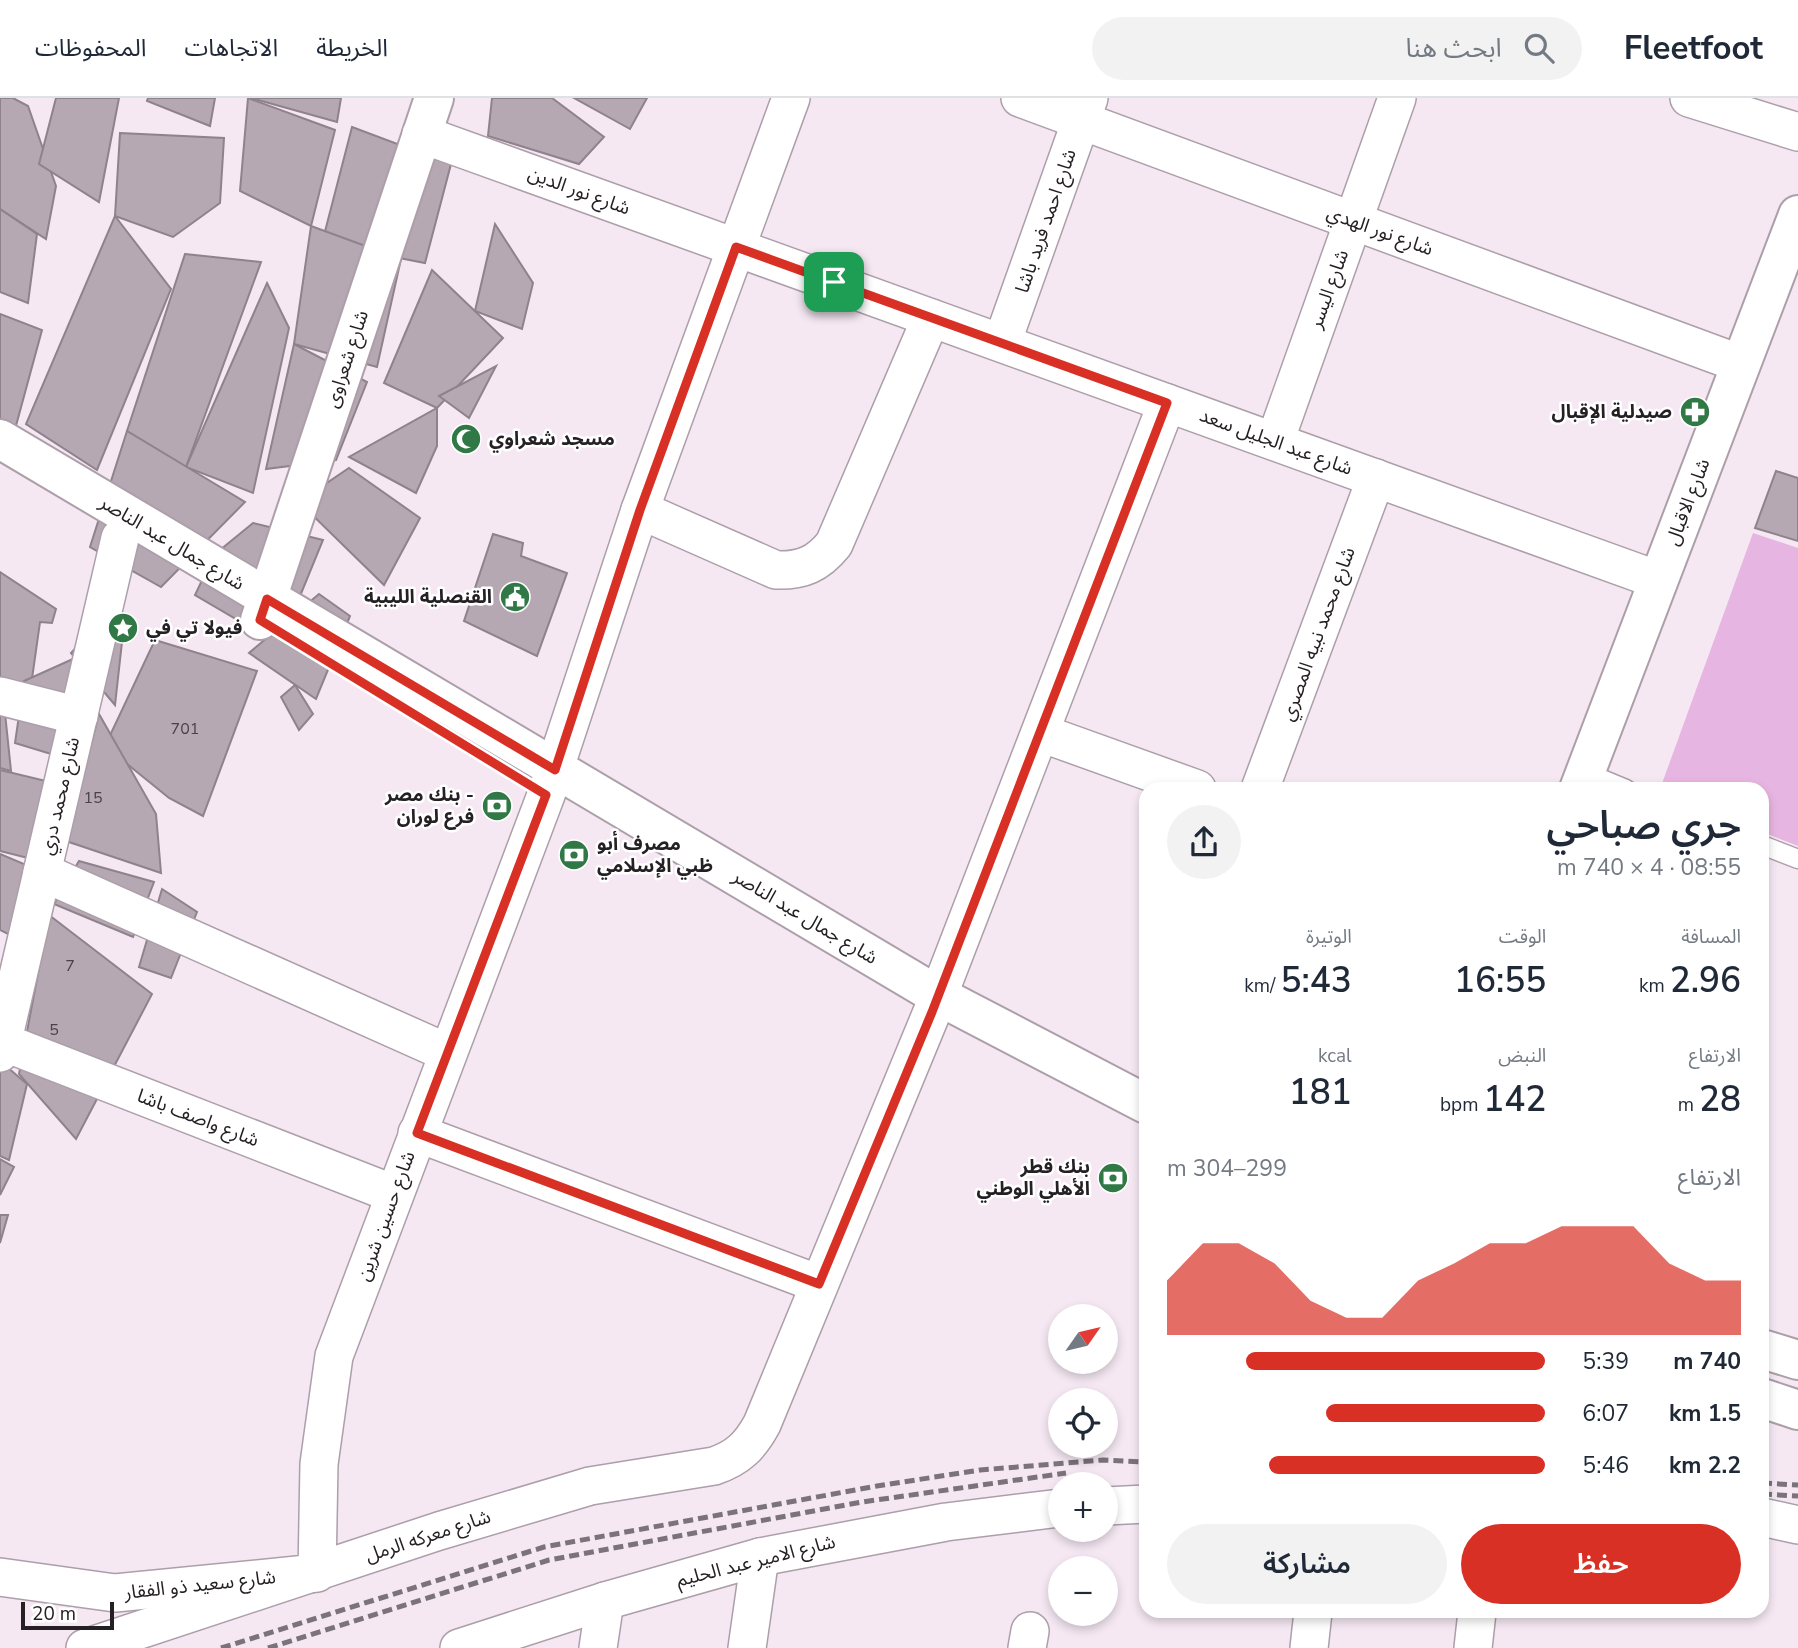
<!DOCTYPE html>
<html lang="ar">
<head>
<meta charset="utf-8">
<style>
  :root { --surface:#fff; --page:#f2f2f3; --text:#1f2937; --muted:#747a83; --line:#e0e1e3; --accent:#d93025 }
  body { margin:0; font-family:"Nunito Sans","Noto Sans Arabic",sans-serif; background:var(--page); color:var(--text); direction:rtl; height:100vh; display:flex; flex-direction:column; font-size:26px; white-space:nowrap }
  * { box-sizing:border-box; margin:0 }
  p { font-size:23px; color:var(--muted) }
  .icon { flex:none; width:38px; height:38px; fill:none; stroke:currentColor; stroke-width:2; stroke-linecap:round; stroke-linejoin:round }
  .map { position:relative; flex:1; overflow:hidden; direction:ltr }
  .sheet { position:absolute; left:1139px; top:684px; width:630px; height:836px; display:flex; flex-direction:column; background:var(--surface); border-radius:21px; box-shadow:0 4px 10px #0003; direction:rtl }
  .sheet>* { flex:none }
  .needle { width:46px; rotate:56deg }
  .fabs { position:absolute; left:1048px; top:1206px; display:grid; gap:14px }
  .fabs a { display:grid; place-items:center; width:70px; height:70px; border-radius:50%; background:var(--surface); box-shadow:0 4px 10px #0003; font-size:35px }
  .scale { position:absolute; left:21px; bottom:18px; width:93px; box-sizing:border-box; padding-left:7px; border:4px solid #252024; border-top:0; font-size:19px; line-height:24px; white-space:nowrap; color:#252024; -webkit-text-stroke:5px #fff; paint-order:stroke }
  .pin { position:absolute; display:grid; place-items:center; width:60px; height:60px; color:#fff; margin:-30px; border-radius:14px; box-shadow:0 4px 10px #0006 }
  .round { display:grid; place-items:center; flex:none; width:74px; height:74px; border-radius:37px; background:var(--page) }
  .head { display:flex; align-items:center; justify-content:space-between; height:119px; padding:0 28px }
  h1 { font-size:38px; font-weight:600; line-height:52px }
  .stats { display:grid; grid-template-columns:repeat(3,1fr); gap:10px; height:119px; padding:7px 28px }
  .stats div { display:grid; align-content:center }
  .stats b { font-size:35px; font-weight:600 }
  .stats small { font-size:19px; font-weight:400 }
  .stats p { font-size:19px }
  .chart { height:196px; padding:14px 28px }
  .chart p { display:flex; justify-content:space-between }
  .chart svg { width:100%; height:126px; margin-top:7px; fill:var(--accent); opacity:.7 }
  .button { display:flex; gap:14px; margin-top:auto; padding:14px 28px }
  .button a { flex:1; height:80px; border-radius:42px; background:var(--accent); color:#fff; font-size:28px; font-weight:600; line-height:80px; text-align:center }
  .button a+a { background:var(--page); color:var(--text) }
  ul { padding:0 28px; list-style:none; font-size:23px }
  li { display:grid; grid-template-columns:112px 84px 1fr; align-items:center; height:52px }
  li i { height:18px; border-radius:9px; background:var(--accent) }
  header { display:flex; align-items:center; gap:42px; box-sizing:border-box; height:98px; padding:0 35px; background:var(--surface); border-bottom:2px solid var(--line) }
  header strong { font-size:33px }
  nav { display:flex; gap:38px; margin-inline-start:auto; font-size:24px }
  .search { width:490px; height:63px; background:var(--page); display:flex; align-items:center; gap:18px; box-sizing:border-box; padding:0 24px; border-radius:38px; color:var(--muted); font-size:26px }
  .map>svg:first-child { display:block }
  .green { fill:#e7b5e1 }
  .building { fill:#b5a8b3; stroke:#8e828c; stroke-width:2 }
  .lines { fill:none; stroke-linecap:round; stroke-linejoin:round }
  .lane-casing { stroke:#ac9faa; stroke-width:21 }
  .street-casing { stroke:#ac9faa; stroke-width:40 }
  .secondary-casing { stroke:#ac9faa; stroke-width:42 }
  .primary-casing { stroke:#ac9faa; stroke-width:42 }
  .lane { stroke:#fff; stroke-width:18 }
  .street { stroke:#fff; stroke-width:37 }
  .secondary { stroke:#fff; stroke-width:38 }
  .primary { stroke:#fff; stroke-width:38 }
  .rail { stroke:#7b737a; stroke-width:5; stroke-dasharray:10 5; stroke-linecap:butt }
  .route-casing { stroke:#fff; stroke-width:14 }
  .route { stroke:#d93025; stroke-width:9 }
  .labels { text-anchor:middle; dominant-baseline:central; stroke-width:5; stroke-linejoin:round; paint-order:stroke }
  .number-label { font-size:16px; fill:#494248 }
  .street-label { font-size:19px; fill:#252024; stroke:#fff }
  .poi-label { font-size:19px; font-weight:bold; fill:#252024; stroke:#fff; text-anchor:end }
</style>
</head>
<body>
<header>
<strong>Fleetfoot</strong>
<div class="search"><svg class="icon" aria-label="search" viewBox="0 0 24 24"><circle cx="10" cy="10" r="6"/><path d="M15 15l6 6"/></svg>ابحث هنا</div>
<nav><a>الخريطة</a><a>الاتجاهات</a><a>المحفوظات</a></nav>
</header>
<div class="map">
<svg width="1798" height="1550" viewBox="0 0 1798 1550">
  <rect width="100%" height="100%" fill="#f5e8f3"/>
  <polygon class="green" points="1753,435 1798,450 1798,748 1762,734 1762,691 1660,691"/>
  <g class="building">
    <polygon points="0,0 13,0 28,8 56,88 46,141 0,111"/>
    <polygon points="56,0 119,0 99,104 39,66"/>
    <polygon points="148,0 215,0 210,28 147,3"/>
    <polygon points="248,0 335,32 311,128 240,93"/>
    <polygon points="251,0 341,0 337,24"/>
    <polygon points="492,0 552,0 604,39 579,66 488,38"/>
    <polygon points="574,0 647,0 630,31"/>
    <polygon points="352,29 451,66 425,165 322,145"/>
    <polygon points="120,35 224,40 220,105 173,139 115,118"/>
    <polygon points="0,111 37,136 28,205 0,194"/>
    <polygon points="115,118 171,191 97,372 26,326"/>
    <polygon points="495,126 533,185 522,231 475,213"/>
    <polygon points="311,128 401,161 377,269 294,246"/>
    <polygon points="185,156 261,164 186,369 127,333"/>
    <polygon points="432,172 503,240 437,310 384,285"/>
    <polygon points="267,185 289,230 253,395 186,369"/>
    <polygon points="0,216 42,232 14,335 0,325"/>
    <polygon points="294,246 367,284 336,362 266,371"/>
    <polygon points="496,268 469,320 439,298"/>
    <polygon points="437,310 437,348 416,395 349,359"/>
    <polygon points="127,333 245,404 161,489 90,449"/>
    <polygon points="349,370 420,420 384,487 299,404"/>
    <polygon points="1776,373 1798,380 1798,443 1755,430"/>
    <polygon points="253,425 323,442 280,547 195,497 214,457"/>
    <polygon points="493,436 523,445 521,458 567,475 537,558 464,523"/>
    <polygon points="0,474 56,511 52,525 40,524 30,595 0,590"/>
    <polygon points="319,496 350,518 316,601 249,555"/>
    <polygon points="83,542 122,544 115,607 71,555"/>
    <polygon points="155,542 257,573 203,718 169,700 105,648"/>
    <polygon points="75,560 84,666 15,645 24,583"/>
    <polygon points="295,587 313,616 299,632 281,599"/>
    <polygon points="0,614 5,615 11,673 0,670"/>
    <polygon points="99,616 156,716 161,775 66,743"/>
    <polygon points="0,672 79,691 60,768 0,753"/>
    <polygon points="0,756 31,769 18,841 0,832"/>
    <polygon points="79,763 154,784 133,839 54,806"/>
    <polygon points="162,791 197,814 171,880 139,869"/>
    <polygon points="49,817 152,896 76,1041 19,976"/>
    <polygon points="0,963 27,986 9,1062 0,1058"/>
    <polygon points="0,1061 14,1069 0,1097"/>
    <polygon points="0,1117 8,1117 0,1145"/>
  </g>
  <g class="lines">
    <g class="lane-casing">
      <g id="lane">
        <polyline points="1585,674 1626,691"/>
        <polyline points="1762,747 1798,761"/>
      </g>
    </g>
    <g class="street-casing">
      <g id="street">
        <polyline points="1020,0 1741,266"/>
        <polyline points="1689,0 1798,34"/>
        <polyline points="421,36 1658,482"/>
        <polyline points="1002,245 1089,0"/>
        <polyline points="1275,343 1397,0"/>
        <path d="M640 412 776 472C802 473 818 466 834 446L931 220"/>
        <polyline points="0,598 79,618"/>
        <polyline points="1041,635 1197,691"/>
        <polyline points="1260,691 1376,380"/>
        <polyline points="42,774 448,955"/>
        <polyline points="3,944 394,1096"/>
        <polyline points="0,955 120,440"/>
        <polyline points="417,1035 819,1186"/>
        <polyline points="1106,1408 1146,1406"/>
        <polyline points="1762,1419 1798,1427"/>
        <polyline points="0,1479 115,1495 317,1475 319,1366 334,1258 546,697 640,412 791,0"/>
        <path d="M85 1550 439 1433 590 1388 714 1368C738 1360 750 1348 762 1326L932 914 1167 305"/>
        <polyline points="459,1550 605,1503 760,1459 946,1424 1060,1410"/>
        <polyline points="598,1550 605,1503"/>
        <polyline points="747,1550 760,1459"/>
        <polyline points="1027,1550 1030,1533"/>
        <polyline points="1309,1550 1313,1514"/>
        <polyline points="1473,1550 1477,1514"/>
      </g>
    </g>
    <g class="secondary-casing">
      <g id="secondary">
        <polyline points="260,522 434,0"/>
        <polyline points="1579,691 1798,117"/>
      </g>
    </g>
    <g class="primary-casing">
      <g id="primary">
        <polyline points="0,341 937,897 1146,1006"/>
        <polyline points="1762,1251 1798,1262"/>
        <polyline points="1762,1300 1798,1312"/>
      </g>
    </g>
    <use href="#lane" class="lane"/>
    <use href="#street" class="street"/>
    <use href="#secondary" class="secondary"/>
    <use href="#primary" class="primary"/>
    <g class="rail">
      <polyline points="1762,1385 1798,1387"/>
      <polyline points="1762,1396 1798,1398"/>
      <polyline points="221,1550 544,1449 877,1388 980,1372 1103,1362 1146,1364"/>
      <polyline points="268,1550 549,1462 862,1404 1066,1375"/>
    </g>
  </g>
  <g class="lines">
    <g class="route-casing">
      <polygon id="route" points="736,149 1167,305 932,914 819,1186 417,1035 546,697 260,522 267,501 555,672 640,412"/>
    </g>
    <use href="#route" class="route"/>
  </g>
  <defs>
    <g id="pharmacy-disc" transform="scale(1.575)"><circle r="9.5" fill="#307845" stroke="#fff"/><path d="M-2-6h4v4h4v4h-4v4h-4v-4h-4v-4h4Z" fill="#fff"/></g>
    <g id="mosque-disc" transform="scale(1.575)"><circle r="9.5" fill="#307845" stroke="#fff"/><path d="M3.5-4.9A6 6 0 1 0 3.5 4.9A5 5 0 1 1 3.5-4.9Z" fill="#fff"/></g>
    <g id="civic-disc" transform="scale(1.575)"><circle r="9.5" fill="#307845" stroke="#fff"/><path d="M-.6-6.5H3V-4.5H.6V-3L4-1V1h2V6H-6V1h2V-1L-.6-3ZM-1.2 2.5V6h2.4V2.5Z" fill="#fff"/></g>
    <g id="sight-disc" transform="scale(1.575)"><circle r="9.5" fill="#307845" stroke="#fff"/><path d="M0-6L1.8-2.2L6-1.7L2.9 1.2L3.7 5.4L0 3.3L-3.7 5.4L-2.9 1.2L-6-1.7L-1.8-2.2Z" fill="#fff"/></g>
    <g id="bank-disc" transform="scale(1.575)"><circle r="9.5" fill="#307845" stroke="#fff"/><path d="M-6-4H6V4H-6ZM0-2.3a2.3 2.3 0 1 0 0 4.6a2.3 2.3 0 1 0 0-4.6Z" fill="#fff"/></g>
  </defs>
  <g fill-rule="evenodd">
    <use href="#pharmacy-disc" x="1695" y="314"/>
    <use href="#mosque-disc" x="466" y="341"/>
    <use href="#civic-disc" x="515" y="499"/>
    <use href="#sight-disc" x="123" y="530"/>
    <use href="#bank-disc" x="497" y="708"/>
    <use href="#bank-disc" x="574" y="757"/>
    <use href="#bank-disc" x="1113" y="1080"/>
  </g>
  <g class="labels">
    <g class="number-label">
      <text x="185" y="631">701</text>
      <text x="93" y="700">15</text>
      <text x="70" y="868">7</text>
      <text x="54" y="932">5</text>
    </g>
    <g class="street-label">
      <text transform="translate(579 93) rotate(20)">شارع نور الدين</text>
      <text transform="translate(1046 123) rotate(-71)">شارع احمد فريد باشا</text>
      <text transform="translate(1380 133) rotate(20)">شارع نور الهدي</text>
      <text transform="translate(1329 191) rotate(-70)">شارع اليسر</text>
      <text transform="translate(347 261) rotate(-72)">شارع شعراوى</text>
      <text transform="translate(1276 344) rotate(20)">شارع عبد الجليل سعد</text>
      <text transform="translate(1688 404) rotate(-69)">شارع الاقبال</text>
      <text transform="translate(172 445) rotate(31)">شارع جمال عبد الناصر</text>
      <text transform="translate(1318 536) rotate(-70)">شارع محمد نبيه المصري</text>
      <text transform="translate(60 698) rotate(-77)">شارع محمد دري</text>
      <text transform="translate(805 819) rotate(31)">شارع جمال عبد الناصر</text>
      <text transform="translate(198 1020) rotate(21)">شارع واصف باشا</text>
      <text transform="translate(386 1118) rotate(-70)">شارع حسين شرين</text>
      <text transform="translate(428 1438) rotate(-18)">شارع معركه الرمل</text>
      <text transform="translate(756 1463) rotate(-14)">شارع الامير عبد الحليم</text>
      <text transform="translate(200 1487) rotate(-6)">شارع سعيد ذو الفقار</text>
    </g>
    <g class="poi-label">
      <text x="1672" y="314">صيدلية الإقبال</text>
      <text x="489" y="341" text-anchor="start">مسجد شعراوي</text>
      <text x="492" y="499">القنصلية الليبية</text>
      <text x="146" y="530" text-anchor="start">فيولا تي في</text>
      <text x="474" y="697">بنك مصر -<tspan x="474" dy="22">فرع لوران</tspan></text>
      <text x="597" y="746" text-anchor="start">مصرف أبو<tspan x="597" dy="22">ظبي الإسلامي</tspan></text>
      <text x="1090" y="1069">بنك قطر<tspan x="1090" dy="22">الأهلي الوطني</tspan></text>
    </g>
  </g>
</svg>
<div class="fabs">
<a><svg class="needle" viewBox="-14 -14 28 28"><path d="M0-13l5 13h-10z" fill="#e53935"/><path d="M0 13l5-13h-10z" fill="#747a83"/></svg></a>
<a><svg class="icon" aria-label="locate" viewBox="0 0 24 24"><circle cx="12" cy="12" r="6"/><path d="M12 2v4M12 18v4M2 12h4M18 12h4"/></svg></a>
<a>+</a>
<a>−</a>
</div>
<div class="scale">20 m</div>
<div class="pin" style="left:834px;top:184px;background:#1e9e55"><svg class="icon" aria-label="arrive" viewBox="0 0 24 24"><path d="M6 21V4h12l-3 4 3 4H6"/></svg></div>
<section class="sheet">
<div class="head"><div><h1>جري صباحي</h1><p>08:55 · 4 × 740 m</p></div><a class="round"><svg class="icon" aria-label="share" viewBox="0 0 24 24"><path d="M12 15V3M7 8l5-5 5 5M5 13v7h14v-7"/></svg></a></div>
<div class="stats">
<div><p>المسافة</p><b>2.96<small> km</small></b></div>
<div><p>الوقت</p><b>16:55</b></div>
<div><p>الوتيرة</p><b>5:43<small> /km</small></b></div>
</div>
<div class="stats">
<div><p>الارتفاع</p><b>28<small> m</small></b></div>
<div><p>النبض</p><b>142<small> bpm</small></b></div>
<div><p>kcal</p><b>181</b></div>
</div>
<div class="chart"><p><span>الارتفاع</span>299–304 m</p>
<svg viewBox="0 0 160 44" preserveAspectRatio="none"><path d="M0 44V25L10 12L20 12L30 19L40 32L50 38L60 38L70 25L80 19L90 12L100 12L110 6L120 6L130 6L140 19L150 25L160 25V44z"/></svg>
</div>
<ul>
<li><b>740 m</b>5:39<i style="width:79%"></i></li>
<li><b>1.5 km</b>6:07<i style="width:58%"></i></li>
<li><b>2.2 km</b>5:46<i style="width:73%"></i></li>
</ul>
<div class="button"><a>حفظ</a><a>مشاركة</a></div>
</section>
</div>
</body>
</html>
